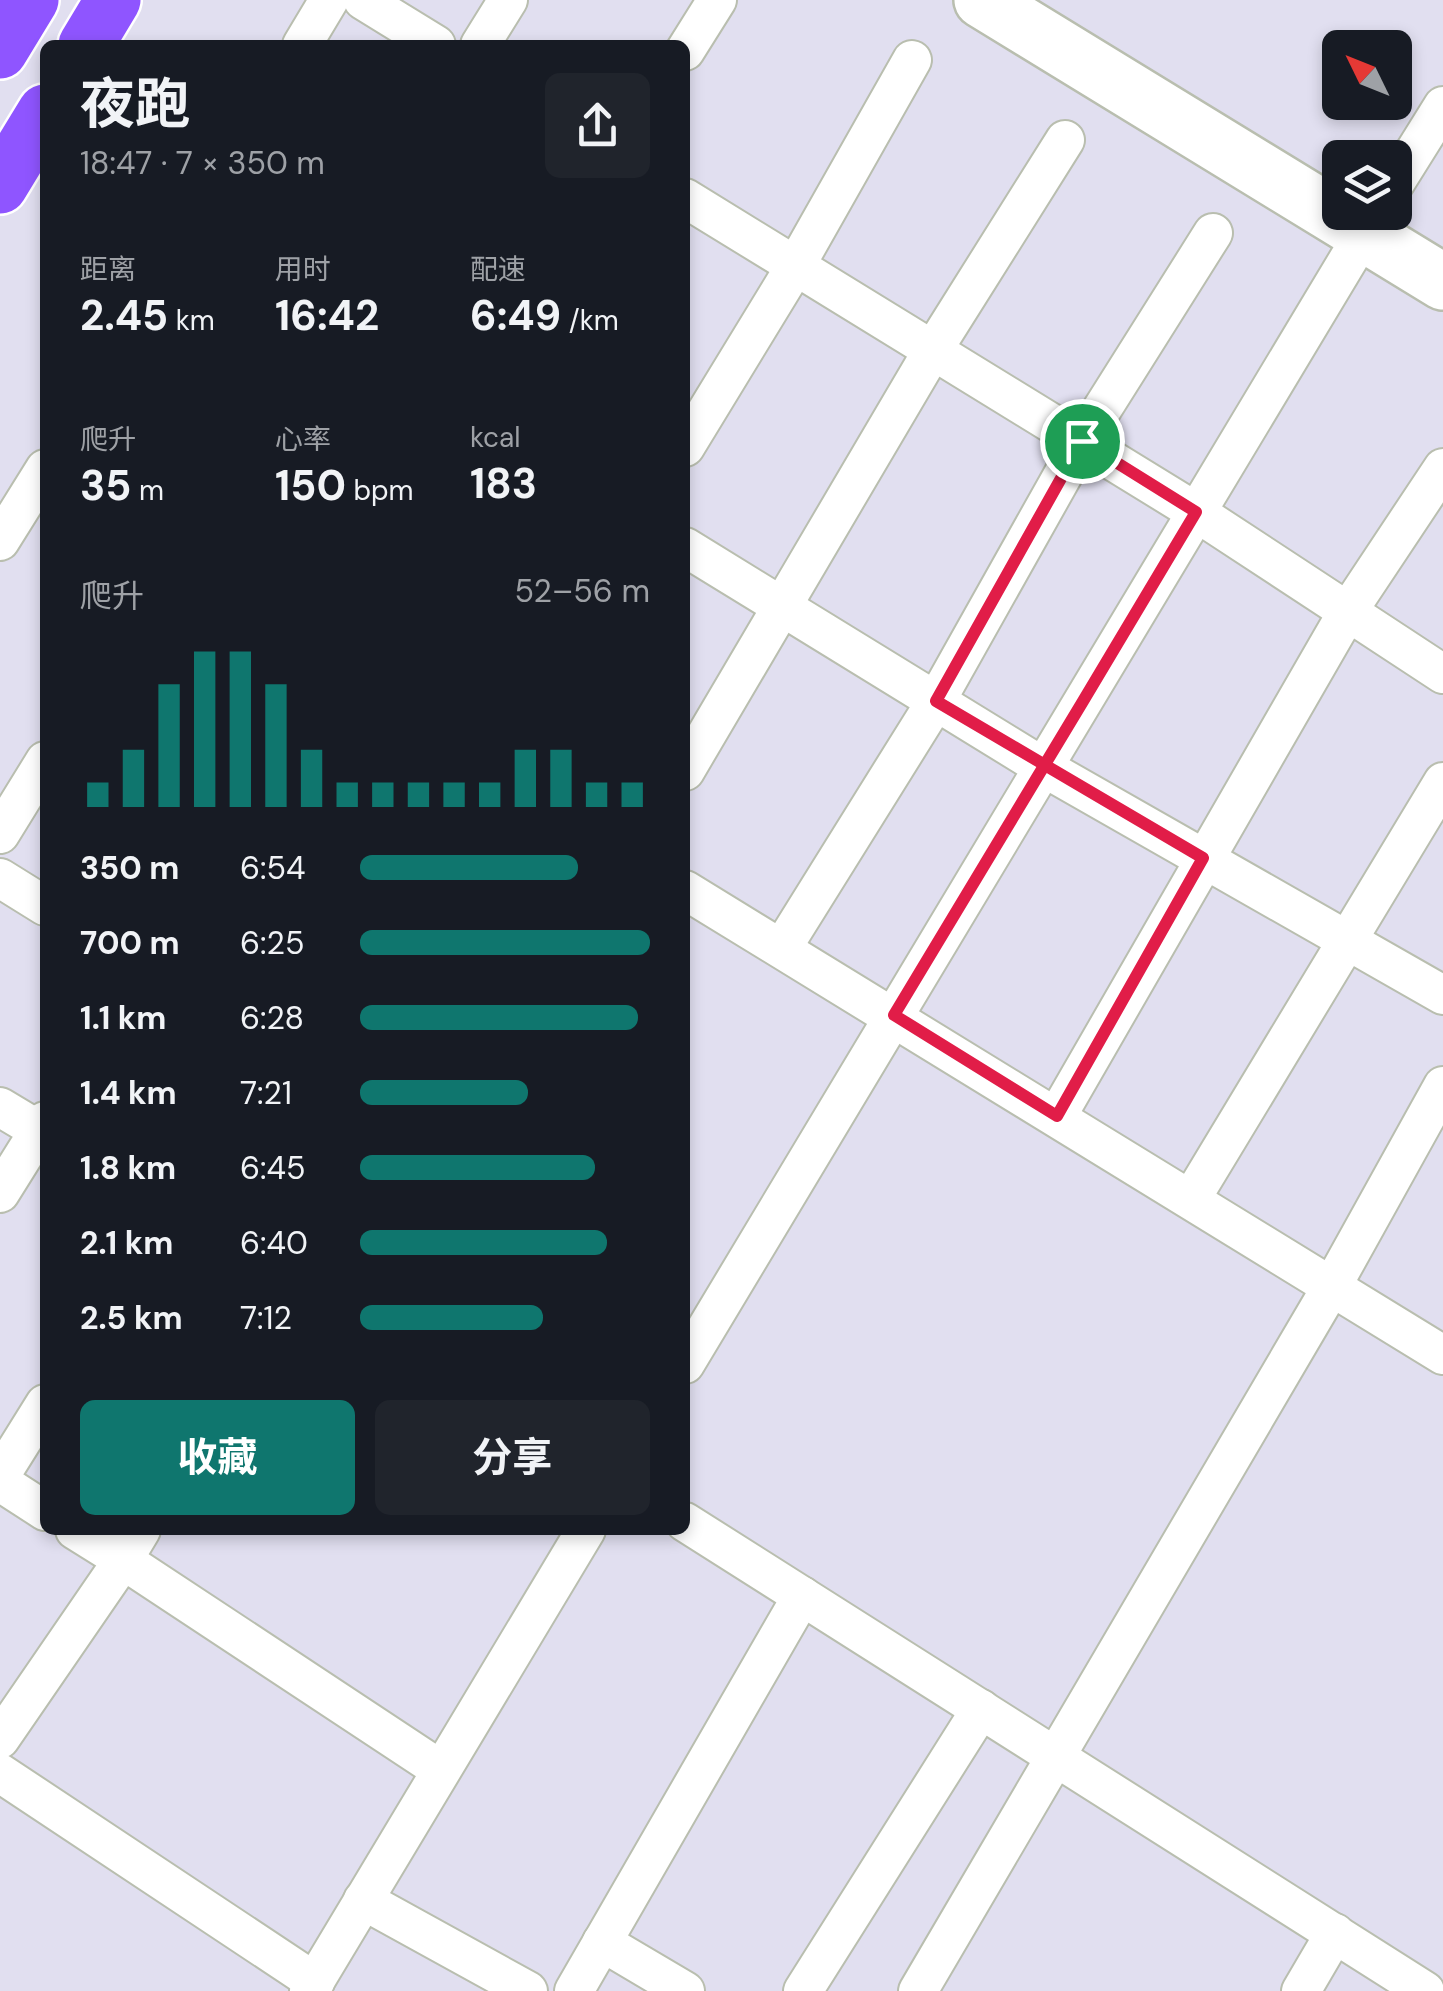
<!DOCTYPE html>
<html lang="zh">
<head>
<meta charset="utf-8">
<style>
  :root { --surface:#171b24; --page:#20242c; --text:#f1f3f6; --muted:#9ea1a6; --accent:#0f766e }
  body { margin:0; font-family:"DM Sans","Noto Sans SC",sans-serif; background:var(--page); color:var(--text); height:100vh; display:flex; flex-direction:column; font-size:38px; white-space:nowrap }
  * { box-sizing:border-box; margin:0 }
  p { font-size:32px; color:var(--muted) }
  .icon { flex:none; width:55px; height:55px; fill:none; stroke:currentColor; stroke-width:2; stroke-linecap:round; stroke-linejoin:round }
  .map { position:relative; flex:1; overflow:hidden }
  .sheet { position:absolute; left:40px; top:40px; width:650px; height:1495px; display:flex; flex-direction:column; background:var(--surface); border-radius:15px; box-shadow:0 5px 15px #0003 }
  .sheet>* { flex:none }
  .needle { width:65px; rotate:313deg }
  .controls { position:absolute; left:1322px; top:30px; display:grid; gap:20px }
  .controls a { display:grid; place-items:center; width:90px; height:90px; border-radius:15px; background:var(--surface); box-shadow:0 5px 15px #0003; font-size:50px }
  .pin { position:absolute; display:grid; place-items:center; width:85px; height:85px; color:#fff; margin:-42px; border:5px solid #fff; border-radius:50%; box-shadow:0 2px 10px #0007 }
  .round { display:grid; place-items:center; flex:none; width:105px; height:105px; border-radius:15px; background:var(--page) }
  .headline { display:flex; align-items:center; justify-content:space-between; height:170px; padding:0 40px }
  h1 { font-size:55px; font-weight:700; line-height:75px }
  .figures { display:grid; grid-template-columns:repeat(3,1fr); gap:15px; height:170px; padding:10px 40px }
  .figures div { display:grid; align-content:center }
  .figures b { font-size:42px; font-weight:700 }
  .figures small { font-size:28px; font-weight:400 }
  .figures p { font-size:28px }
  .chart { height:280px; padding:20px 40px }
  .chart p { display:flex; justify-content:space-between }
  .chart svg { width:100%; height:180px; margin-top:10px; stroke:var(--accent); stroke-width:6 }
  .button { display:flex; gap:20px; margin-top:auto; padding:20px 40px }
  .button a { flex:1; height:115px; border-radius:15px; background:var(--accent); color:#fff; font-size:40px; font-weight:700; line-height:115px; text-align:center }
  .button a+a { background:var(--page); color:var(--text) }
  ul { padding:0 40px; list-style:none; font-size:32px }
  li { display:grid; grid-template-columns:160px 120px 1fr; align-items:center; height:75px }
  li i { height:25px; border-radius:12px; background:var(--accent) }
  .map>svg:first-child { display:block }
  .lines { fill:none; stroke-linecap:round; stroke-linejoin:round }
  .street-casing { stroke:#b9beaf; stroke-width:42 }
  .secondary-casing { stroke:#b9beaf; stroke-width:60 }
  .primary-casing { stroke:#fff; stroke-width:60 }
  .street { stroke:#fff; stroke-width:38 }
  .secondary { stroke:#fff; stroke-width:55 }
  .primary { stroke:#8f55ff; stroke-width:55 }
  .route-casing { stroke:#fff; stroke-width:20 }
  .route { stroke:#e11d48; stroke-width:12 }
</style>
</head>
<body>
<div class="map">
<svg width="1443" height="1991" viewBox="0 0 1443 1991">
  <rect width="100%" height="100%" fill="#e1dff0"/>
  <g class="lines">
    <g class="street-casing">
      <g id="street">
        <polyline points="363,0 436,45"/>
        <polyline points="302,45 329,0"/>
        <polyline points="480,45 508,0"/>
        <polyline points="685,51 717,0"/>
        <polyline points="1395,183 1443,106"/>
        <polyline points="685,198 1196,512 1443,674"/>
        <polyline points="685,447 796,265 912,60"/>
        <polyline points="0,541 45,469"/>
        <polyline points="685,547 1043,767 1443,995"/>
        <polyline points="685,771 933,350 1065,140"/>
        <polyline points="0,834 45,761"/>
        <polyline points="0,878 45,906"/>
        <polyline points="685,890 1443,1355"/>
        <polyline points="782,948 936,701 1082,441 1213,233"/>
        <polyline points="0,1107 45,1134"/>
        <polyline points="1057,1116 1348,611 1443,468"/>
        <polyline points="0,1193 45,1121"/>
        <polyline points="1191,1199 1443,782"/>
        <polyline points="685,1364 1375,215"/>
        <polyline points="0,1476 45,1404"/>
        <polyline points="0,1482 45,1511"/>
        <polyline points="685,1522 1425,1991"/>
        <polyline points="75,1530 123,1560 141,1530"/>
        <polyline points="0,1739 123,1560 441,1770"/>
        <polyline points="0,1773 315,1982"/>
        <polyline points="363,1900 528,1991"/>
        <polyline points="602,1942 685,1991"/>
        <polyline points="309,1991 586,1530"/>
        <polyline points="574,1991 802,1596"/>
        <polyline points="803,1991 981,1709"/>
        <polyline points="918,1991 1332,1286 1443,1086"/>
        <polyline points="1301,1991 1335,1933"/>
      </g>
    </g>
    <g class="secondary-casing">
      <polyline id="secondary" points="982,0 1443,282"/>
    </g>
    <g class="primary-casing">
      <g id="primary">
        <polyline points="86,45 113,0"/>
        <polyline points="0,51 31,0"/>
        <polyline points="0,186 45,112"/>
      </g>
    </g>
    <use href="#street" class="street"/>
    <use href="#secondary" class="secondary"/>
    <use href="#primary" class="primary"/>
  </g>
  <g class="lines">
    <g class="route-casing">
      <path id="route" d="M1082 441 936 701 1203 858 1057 1116 894 1015C995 848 1096 680 1196 512L1082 441"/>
    </g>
    <use href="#route" class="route"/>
  </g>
</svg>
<div class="controls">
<a><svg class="needle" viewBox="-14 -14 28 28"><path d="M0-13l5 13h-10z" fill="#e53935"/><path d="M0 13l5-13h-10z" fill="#9ea1a6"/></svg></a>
<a><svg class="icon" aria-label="layers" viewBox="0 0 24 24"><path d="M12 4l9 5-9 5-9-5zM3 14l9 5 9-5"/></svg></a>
</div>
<div class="pin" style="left:1082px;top:441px;background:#1e9e55"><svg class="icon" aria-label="arrive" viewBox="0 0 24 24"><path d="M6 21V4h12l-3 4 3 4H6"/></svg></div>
<section class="sheet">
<div class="headline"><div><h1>夜跑</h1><p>18:47 · 7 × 350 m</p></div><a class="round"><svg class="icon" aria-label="share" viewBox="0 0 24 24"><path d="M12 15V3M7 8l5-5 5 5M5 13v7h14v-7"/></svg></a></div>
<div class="figures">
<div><p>距离</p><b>2.45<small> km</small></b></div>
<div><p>用时</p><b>16:42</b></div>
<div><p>配速</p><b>6:49<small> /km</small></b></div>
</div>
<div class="figures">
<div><p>爬升</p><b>35<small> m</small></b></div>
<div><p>心率</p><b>150<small> bpm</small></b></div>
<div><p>kcal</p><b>183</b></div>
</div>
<div class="chart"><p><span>爬升</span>52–56 m</p>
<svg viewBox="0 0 160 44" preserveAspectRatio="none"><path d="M5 44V38M15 44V30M25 44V14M35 44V6M45 44V6M55 44V14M65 44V30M75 44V38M85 44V38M95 44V38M105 44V38M115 44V38M125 44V30M135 44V30M145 44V38M155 44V38"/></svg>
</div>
<ul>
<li><b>350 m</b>6:54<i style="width:75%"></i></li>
<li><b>700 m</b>6:25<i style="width:100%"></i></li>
<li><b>1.1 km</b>6:28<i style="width:96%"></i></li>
<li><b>1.4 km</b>7:21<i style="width:58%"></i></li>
<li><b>1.8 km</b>6:45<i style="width:81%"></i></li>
<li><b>2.1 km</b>6:40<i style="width:85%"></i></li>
<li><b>2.5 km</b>7:12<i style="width:63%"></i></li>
</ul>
<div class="button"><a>收藏</a><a>分享</a></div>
</section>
</div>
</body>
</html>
